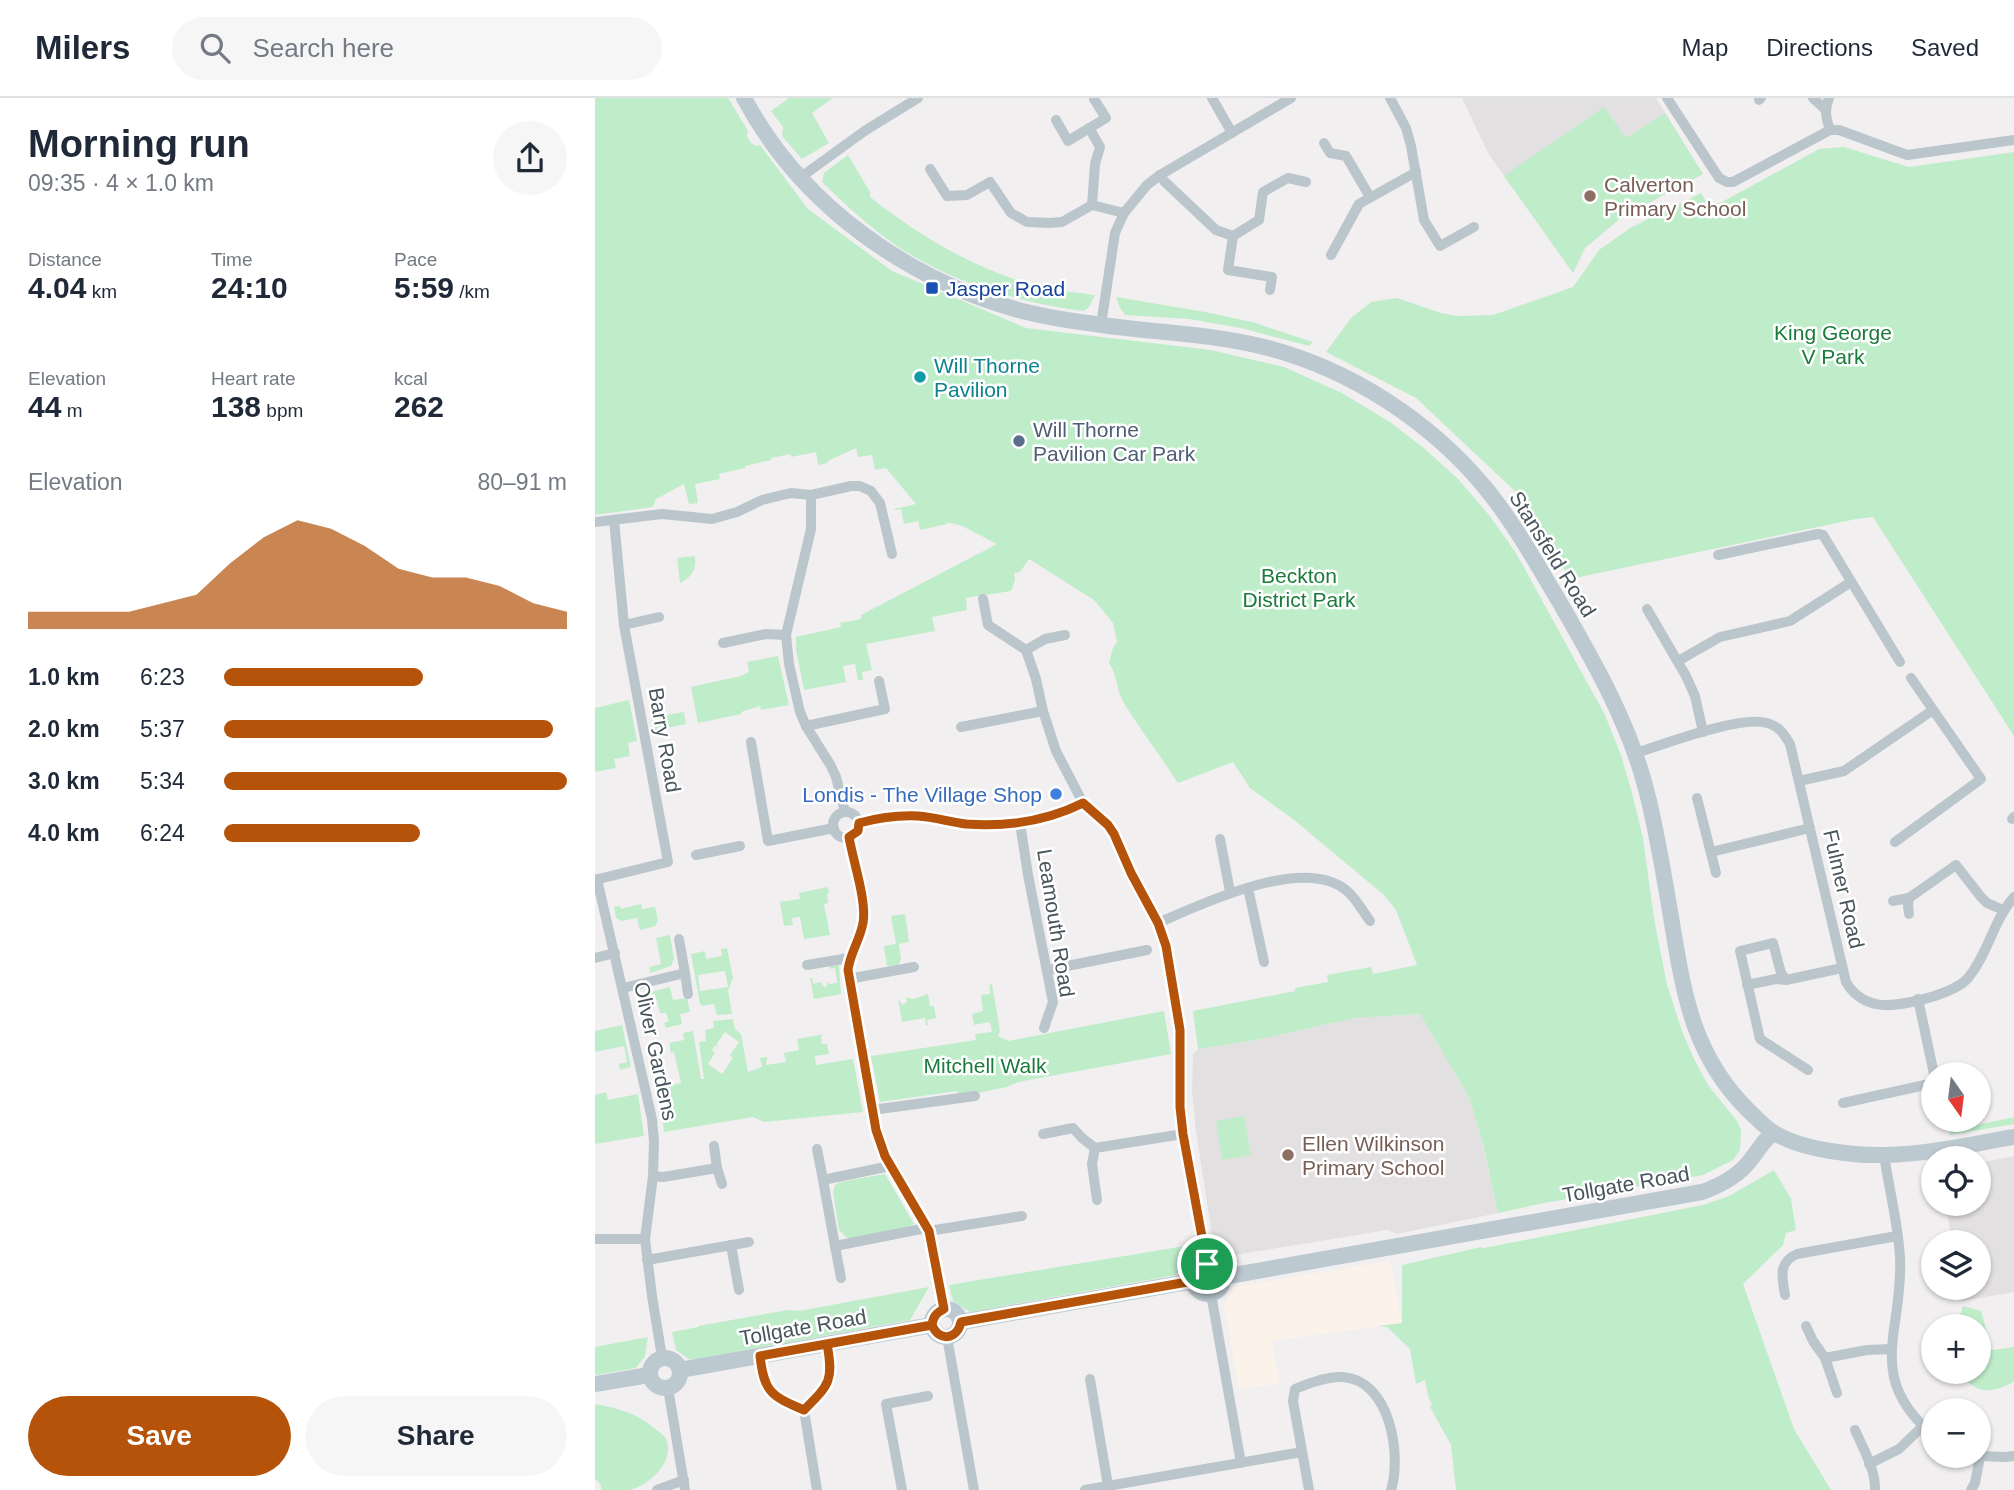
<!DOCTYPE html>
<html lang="en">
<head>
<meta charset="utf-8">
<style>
  :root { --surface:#fff; --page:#f6f6f7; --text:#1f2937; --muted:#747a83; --line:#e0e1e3; --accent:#b45309 }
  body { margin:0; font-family:Arial,sans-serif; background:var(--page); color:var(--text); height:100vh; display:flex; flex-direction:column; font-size:26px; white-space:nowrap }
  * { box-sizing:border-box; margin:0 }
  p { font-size:23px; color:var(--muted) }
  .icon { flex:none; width:38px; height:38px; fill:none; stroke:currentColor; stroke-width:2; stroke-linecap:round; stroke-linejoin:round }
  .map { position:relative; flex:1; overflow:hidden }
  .drawer { display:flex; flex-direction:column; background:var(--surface); width:595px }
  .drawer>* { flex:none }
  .needle { width:46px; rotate:166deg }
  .tools { position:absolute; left:1326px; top:964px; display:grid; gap:14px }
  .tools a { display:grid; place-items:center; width:70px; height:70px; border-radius:50%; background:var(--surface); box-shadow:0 2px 5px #0004; font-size:35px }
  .pin { position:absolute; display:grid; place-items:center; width:60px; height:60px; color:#fff; margin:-30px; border:4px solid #fff; border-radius:50%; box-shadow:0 2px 7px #0007 }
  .round { display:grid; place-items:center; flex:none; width:74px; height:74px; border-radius:37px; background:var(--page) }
  .headline { display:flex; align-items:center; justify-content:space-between; height:119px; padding:0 28px }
  h1 { font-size:38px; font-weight:600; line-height:52px }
  .metrics { display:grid; grid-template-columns:repeat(3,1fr); gap:10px; height:119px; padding:7px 28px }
  .metrics div { display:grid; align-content:center }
  .metrics b { font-size:30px; font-weight:600 }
  .metrics small { font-size:19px; font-weight:400 }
  .metrics p { font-size:19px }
  .chart { height:196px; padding:14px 28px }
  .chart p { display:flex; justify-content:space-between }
  .chart svg { width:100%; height:126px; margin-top:7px; fill:var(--accent); opacity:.7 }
  .button { display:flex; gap:14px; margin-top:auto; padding:14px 28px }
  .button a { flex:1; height:80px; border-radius:42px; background:var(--accent); color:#fff; font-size:28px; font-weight:600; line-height:80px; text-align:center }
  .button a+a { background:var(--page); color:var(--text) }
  ul { padding:0 28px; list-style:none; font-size:23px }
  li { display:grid; grid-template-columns:112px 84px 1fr; align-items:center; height:52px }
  li i { height:18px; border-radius:9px; background:var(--accent) }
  header { display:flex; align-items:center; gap:42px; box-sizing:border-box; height:98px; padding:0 35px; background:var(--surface); border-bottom:2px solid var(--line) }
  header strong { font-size:33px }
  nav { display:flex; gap:38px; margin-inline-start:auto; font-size:24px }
  .search { width:490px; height:63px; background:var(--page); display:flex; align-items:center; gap:18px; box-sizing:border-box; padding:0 24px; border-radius:38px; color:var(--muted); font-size:26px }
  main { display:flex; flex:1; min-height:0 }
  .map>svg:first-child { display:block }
  .commercial { fill:#fbf3e9 }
  .education { fill:#e3e0e1 }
  .green { fill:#bfedca; fill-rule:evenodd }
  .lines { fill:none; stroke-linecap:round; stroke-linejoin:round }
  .street { stroke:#bbc6cc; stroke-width:10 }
  .secondary { stroke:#bcc9d0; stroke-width:16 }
  .route-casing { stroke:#fff; stroke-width:14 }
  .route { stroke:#b45309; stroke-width:9 }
  .education-dot { fill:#8d6e63; stroke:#fff; stroke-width:2.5 }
  .transit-dot { fill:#1a4fb4; stroke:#fff; stroke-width:2.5 }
  .culture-dot { fill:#0f9aa8; stroke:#fff; stroke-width:2.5 }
  .service-dot { fill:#5c6f8a; stroke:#fff; stroke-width:2.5 }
  .shop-dot { fill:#3f7fe0; stroke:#fff; stroke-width:2.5 }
  .labels { text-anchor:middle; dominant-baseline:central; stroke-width:5; stroke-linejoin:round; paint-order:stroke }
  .education-label { font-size:21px; fill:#785e54; stroke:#fff; text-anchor:start }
  .transit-label { font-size:21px; fill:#164399; stroke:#fff; text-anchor:start }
  .park-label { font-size:21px; fill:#1b7b3c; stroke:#fff }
  .culture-label { font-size:21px; fill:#0d838f; stroke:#fff; text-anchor:start }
  .service-label { font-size:21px; fill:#4e5e75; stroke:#fff; text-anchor:start }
  .street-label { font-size:21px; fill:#48565c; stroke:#fff }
  .shop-label { font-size:21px; fill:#366cbe; stroke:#fff; text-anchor:end }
</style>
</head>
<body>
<header>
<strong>Milers</strong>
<div class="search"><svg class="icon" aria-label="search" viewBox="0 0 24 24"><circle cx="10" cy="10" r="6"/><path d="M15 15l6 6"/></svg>Search here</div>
<nav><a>Map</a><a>Directions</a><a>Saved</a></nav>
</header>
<main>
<section class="drawer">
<div class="headline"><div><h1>Morning run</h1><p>09:35 · 4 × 1.0 km</p></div><a class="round"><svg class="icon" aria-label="share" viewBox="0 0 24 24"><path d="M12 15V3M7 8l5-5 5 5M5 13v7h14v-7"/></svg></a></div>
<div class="metrics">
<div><p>Distance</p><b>4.04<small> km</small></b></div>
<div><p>Time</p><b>24:10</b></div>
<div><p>Pace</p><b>5:59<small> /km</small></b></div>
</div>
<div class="metrics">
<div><p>Elevation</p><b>44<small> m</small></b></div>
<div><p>Heart rate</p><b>138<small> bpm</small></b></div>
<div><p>kcal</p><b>262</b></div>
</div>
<div class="chart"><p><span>Elevation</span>80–91 m</p>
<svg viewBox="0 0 160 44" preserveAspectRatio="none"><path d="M0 44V38L10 38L20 38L30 38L40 35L50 32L60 21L70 12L80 6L90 9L100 15L110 23L120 26L130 26L140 29L150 35L160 38V44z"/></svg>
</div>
<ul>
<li><b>1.0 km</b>6:23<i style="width:58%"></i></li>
<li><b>2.0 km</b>5:37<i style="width:96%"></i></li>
<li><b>3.0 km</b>5:34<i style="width:100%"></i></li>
<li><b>4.0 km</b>6:24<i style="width:57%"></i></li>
</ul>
<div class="button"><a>Save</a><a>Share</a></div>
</section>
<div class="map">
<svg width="1419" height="1392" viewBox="0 0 1419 1392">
  <rect width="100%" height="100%" fill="#f2eff0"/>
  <polygon class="commercial" points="795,1163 807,1225 677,1243 684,1285 644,1292 629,1206 639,1189"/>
  <g class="education">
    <polygon points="867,0 1061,0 1108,76 1027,119 990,150 978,175 893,55"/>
    <polygon points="825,916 874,999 886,1041 903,1115 802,1136 792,1132 640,1157 626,1152 618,1144 601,1033 597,994 598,956 603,951 661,942 760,920"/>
    <polygon points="1419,1058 1419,1194 1367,1203 1365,1190 1384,1190 1384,1144 1357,1144 1351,1106 1384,1106 1384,1065"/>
  </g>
  <g class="green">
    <path d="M0 0H133L153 33 152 38 155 44 161 48 165 47 213 111 297 173 431 230 616 252 689 269 747 295 795 324 830 351 863 381 894 417 921 455 1010 617 1026 657 1037 695 1048 740 1059 820 1072 887 1087 933 1099 961 1113 987 1142 1023 1146 1032 1145 1052 1138 1062 1108 1077 949 1105 903 1115 888 1047 874 999 825 916 760 920 661 942 603 951 598 913 700 893V890L733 884 732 877 776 869 778 876 822 867 801 812 789 797 698 721 655 690 638 664 583 685C566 659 546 632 530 607 521 594 523 577 514 565L518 550 522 544 518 525 499 502 434 461 425 474 419 475 420 482 416 493 371 500 372 512 337 519 340 533 271 546 277 572 267 574 268 582H263L260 566 248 568 251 584 209 592 201 552V539L246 529 245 525 266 521V517L402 446 367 428 352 424V426L325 432 323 423 309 426 306 411 300 412 299 411 321 406 291 370 280 372 277 357 263 359 261 350 233 363V365L223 367 221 354 196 359 195 356 176 360V362L150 368V370L124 376 125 381 100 386 103 405 94 406 89 386 61 401 58 409 0 417Z"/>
    <polygon points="194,0 238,0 217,15 234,45 207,61 187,38 188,29 176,13"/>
    <polygon points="1009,9 1031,40 1070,15 1108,76 1027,119 990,150 978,175 909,78"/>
    <polygon points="1249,49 1314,69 1419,54 1419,638 1278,419 1261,421 975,481 923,396 821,300 731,254 756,220 776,204 802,200 846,215 862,218 898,217 978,189 1004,152 1037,129 1106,95 1114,108 1127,104 1224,51"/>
    <path d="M253 57 275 94V99C324 138 380 171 441 188 460 193 480 194 500 197L494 209 489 213C418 204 345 181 288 138 266 121 246 103 227 84L229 75Z"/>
    <polygon points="521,199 610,214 657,224 718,244 714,248 646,230 594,221 530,217 525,210"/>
    <path d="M100 458C101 472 98 478 85 485L82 460Z"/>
    <polygon points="183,558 194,607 166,612 165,608 146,614 146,616 103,625 96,589 146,578 154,574 152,564"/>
    <polygon points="34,602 42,643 33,645 35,658 19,661 21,670 0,674 0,610"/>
    <polygon points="89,614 91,626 58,633 56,620"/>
    <polygon points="233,789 234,795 232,795 233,805 229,806 235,837 209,841 205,819 197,820 198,827 189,828 185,804 205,801 204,795"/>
    <polygon points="46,806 47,811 60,809 63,822 60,828 45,832 42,820 27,823 21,820 19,809 25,808 26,811"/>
    <polygon points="310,816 314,844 304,846 306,862 303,867 292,868 289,848 301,846 296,818"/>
    <polygon points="75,837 79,861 76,868 55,875 54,869 66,866 61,840"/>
    <path d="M132 850 138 880 133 892 137 916 122 917 119 906 108 908 105 906 96 856 110 853 111 861 127 858 126 851ZM130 873 133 889 105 893 103 877Z"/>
    <polygon points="244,867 246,896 219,901 215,880 217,880 218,886 226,884 229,889 232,888 232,883 234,886 242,885 240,870 235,871 235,868"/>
    <polygon points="397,886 405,932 403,938 413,943 569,913 576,956 423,984 412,989 363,999 362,993 285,1004 276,958 381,942 380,936 397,934 395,924 379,927 377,916 388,913 386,897 396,896 394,887"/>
    <polygon points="75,889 78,902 92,900 95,914 85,916 87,926 71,930 69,925 74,923 71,915 65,915 60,896 44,899 46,909 42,910 40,903 44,897"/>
    <polygon points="333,896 335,908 339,908 341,920 332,922 333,927 331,927 330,920 307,924 303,901 308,907 312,904 311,899 318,901"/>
    <path d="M138 921 140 931 146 936 153 974 167 969 165 960 172 959 171 967 191 964 189 955 204 952 202 941 230 936 226 938 227 946H232L234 956 220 958 221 967 258 961 268 1014 169 1024 158 1019 69 1034 64 990 86 985 79 954 76 955 74 945 89 942 88 935 98 933 106 981H109L104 944 111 943 110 932 119 930 118 923ZM130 934 144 944 135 957 138 960 127 976 113 966 120 955 117 952 120 948 125 950 121 947Z"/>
    <polygon points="27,927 36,969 25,972 24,966 32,964 29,948 0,954 0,933"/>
    <polygon points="11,994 13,1002 43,996 49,1038 0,1046 0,997"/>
    <polygon points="649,1018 656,1057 627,1062 621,1023"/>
    <polygon points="1419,1019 1419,1026 1355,1037 1354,1033"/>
    <polygon points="1179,1072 1196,1101 1201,1132 1191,1135 1188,1147 1148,1186 1199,1331 1236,1392 861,1392 856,1347 835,1309 837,1307 833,1298 830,1282 821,1286 815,1251 792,1229 783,1228 807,1225 807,1167 886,1149 889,1150 1108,1107 1134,1098"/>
    <polygon points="290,1076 319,1126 306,1131 256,1141 251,1139 244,1132 238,1094 240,1087 245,1084"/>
    <polygon points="596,1147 594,1162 581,1177 375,1214 358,1203 354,1187"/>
    <polygon points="334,1189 315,1222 95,1262 81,1252 77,1234 103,1229 103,1228 193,1212 204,1213"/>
    <polygon points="1368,1208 1386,1213 1394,1241 1384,1240 1384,1228 1362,1228"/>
    <polygon points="53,1239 50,1258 41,1270 0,1277 0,1249"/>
    <path d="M1419 1249V1283L1417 1285C1397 1294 1384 1297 1368 1279V1274H1384V1250L1398 1252Z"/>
    <path d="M0 1306C22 1310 42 1315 59 1330 63 1333 69 1337 71 1341 81 1363 54 1388 34 1392 26 1392 15 1392 7 1392L5 1385 0 1381Z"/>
  </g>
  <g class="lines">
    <g class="street">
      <polyline points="617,0 637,35"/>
      <polyline points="795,0 811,30 816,48 829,122 845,148 879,129"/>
      <polyline points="1072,0 1124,80 1132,84 1138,84 1235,32 1244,32 1312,57 1419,42"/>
      <polyline points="1218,0 1230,11"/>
      <path d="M1234 0C1229 12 1231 20 1235 32"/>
      <polyline points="1164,2 1166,0"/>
      <polyline points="461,22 473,43 511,20 499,1"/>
      <polyline points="494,30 505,49 500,66 497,107"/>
      <polyline points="729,45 735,55 751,58 775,99"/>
      <polyline points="335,71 352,98 372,97 395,84 416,115 432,124 455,125 467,124 497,107 529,115"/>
      <polyline points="565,77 569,83 621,132 638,138"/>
      <polyline points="206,79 271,32 323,0"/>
      <polyline points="736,157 764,106 821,74"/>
      <polyline points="675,192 677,179 633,172 638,138 664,122 668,94 693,80 711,84"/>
      <polyline points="506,227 520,135 529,115 552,87 565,77 696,0"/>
      <polyline points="216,397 216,431 191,537 194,566 205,614 211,628 236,668 241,679 250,714"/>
      <polyline points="0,424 67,416 117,421 142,414 167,402 196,395 216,397 256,388 265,388 276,393 285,405 297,456"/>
      <polyline points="1123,457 1223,436 1228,437 1305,564"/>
      <polyline points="388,501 393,527 431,552 441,581 448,613 461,653 488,705 513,727 518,736 536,775 568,837 573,860 585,932 585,1009 588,1036 612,1166"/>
      <polyline points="1052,511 1091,578 1100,598 1108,634"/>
      <polyline points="29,527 64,519"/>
      <polyline points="128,545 171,536 191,537"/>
      <polyline points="431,552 450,541 470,537"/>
      <polyline points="1083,563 1125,539 1195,523 1256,484"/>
      <polyline points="211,628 290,611 284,583"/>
      <polyline points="366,629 448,613"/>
      <polyline points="156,644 173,743 239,730"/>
      <path d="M1041 655C1069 646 1146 617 1172 625 1184 628 1189 636 1195 646L1251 884C1258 896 1267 903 1281 906 1301 911 1360 896 1373 880 1393 856 1398 823 1419 799"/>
      <polyline points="1204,683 1249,673 1338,612"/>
      <polyline points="1102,700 1121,775"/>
      <circle cx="251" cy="727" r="13"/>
      <polyline points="1417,721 1419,719"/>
      <path d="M264 725C284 720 303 717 323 718 339 719 355 724 371 725 412 729 452 723 488 705"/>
      <polyline points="425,725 433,777 458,904 449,930"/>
      <polyline points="254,739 269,816 265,838 254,860 253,881 280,1032 290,1058 334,1133 349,1211"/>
      <polyline points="625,741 635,794"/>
      <polyline points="1300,744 1386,681 1316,580"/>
      <polyline points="1116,754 1215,730"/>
      <polyline points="101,757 145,748"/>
      <polyline points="2,781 57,1021 59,1043 58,1078 50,1141 57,1198 67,1259"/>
      <polyline points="0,782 73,764 29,527 19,422"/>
      <polyline points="653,790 669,864"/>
      <polyline points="1314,800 1313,808 1314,816"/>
      <polyline points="1298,803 1314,800 1361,767 1386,799 1392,805 1408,812"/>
      <path d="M563 825C607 806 710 756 752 793 761 800 768 814 775 823"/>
      <polyline points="0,860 20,855"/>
      <polyline points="212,867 254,860"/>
      <polyline points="452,872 552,852"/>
      <polyline points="90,875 93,896"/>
      <polyline points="253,881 319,869"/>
      <polyline points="1191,882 1186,875 1178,845 1145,853 1165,941 1213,972"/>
      <polyline points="1152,887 1181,881 1191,882 1247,870"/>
      <polyline points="28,890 90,875 84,841"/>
      <polyline points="1323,901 1339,976"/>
      <polyline points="1248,1005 1339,985"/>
      <polyline points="277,1012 380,998"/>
      <polyline points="448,1036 478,1030 487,1040 500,1050"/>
      <polyline points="119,1048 122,1070 127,1086"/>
      <polyline points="222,1051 228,1082"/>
      <path d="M1289 1057C1294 1091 1303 1125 1305 1159 1309 1233 1268 1278 1339 1338"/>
      <polyline points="295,1068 228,1082 240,1148 331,1130"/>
      <polyline points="58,1078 68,1079 122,1070"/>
      <polyline points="502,1102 497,1066 500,1050 588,1036"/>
      <polyline points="334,1133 427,1118"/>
      <polyline points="0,1141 50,1141"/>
      <polyline points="136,1147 144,1192"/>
      <polyline points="240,1148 246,1180"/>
      <polyline points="52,1162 154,1144"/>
      <polyline points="616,1196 646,1365"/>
      <path d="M1190 1197C1187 1179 1183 1164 1202 1156L1302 1138"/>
      <polyline points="1211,1228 1218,1243 1230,1260 1242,1295"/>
      <polyline points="352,1239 379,1392"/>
      <path d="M165 1258C170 1295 176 1297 209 1312"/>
      <polyline points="1230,1260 1272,1252 1296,1251"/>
      <polyline points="495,1281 513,1388"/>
      <polyline points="73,1290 90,1392"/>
      <polyline points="209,1312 222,1392"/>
      <path d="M209 1312C234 1287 239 1283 232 1246"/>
      <path d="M1260 1332C1268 1350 1281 1373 1280 1392"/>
      <polyline points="1383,1358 1411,1359 1419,1358"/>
      <polyline points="1274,1366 1304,1351 1327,1329"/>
      <polyline points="62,1392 89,1382"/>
      <polyline points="307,1392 291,1306 333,1298"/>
      <polyline points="490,1392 707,1354"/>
      <path d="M714 1392 698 1303 700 1291C714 1285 733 1278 748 1279 795 1282 807 1357 796 1392"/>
      <polyline points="1376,1392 1380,1385 1385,1359"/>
    </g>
    <g class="secondary">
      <path d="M149 0C206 107 312 182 427 213 451 219 476 223 500 226 558 235 616 235 673 250 756 272 833 322 888 387 918 423 940 463 964 503 999 564 1035 626 1052 695 1062 734 1068 773 1075 813 1088 890 1095 956 1155 1014 1164 1022 1172 1032 1183 1037 1210 1052 1260 1058 1291 1057 1334 1056 1377 1046 1419 1039"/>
      <circle cx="613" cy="1181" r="15"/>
      <path d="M628 1179 1107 1094C1127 1087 1145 1077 1157 1060 1165 1050 1168 1043 1178 1035"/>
      <circle cx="351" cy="1225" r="14"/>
      <polyline points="366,1224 598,1183"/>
      <circle cx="70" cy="1275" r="15"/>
      <polyline points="85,1272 337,1227"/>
      <polyline points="0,1286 54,1277"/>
    </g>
  </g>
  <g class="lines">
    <g class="route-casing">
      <path id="route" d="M612 1166C602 1169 599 1173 598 1183L366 1224C362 1242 344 1244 337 1227L165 1258C169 1294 176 1298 209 1312 234 1287 239 1283 232 1246L337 1227C338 1219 341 1215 349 1211L334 1133 290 1058 281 1032 253 872C255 855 265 842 268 825 272 803 258 763 254 739L263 733 264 725C283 720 303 717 323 718 339 719 355 724 371 726 412 729 452 723 488 705L513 727 519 736 536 775 563 825 571 848 585 932V1009L588 1036 612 1166"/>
    </g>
    <use href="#route" class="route"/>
  </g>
  <g class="education-dot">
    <circle cx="995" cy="98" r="7"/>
    <circle cx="693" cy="1057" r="7"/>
  </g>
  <rect class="transit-dot" x="330" y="183" width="14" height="14" rx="3.5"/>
  <circle class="culture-dot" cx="325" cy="279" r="7"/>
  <circle class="service-dot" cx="424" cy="343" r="7"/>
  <circle class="shop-dot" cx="461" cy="696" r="7"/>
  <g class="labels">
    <g class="education-label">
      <text x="1009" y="86">Calverton<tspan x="1009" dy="24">Primary School</tspan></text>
      <text x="707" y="1045">Ellen Wilkinson<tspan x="707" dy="24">Primary School</tspan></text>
    </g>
    <g class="transit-label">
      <text x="351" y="190">Jasper Road</text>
    </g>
    <g class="park-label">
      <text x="1238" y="234">King George<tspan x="1238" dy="24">V Park</tspan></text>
      <text x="704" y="477">Beckton<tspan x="704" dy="24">District Park</tspan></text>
      <text x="390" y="967">Mitchell Walk</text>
    </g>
    <g class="culture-label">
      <text x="339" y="267">Will Thorne<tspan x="339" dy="24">Pavilion</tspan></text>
    </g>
    <g class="service-label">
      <text x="438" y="331">Will Thorne<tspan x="438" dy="24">Pavilion Car Park</tspan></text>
    </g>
    <g class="street-label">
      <text transform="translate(958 456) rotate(58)">Stansfeld Road</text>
      <text transform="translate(70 642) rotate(80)">Barry Road</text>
      <text transform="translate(1249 791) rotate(77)">Fulmer Road</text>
      <text transform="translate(461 825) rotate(81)">Leamouth Road</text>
      <text transform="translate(61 953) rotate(78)">Oliver Gardens</text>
      <text transform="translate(1031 1086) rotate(-10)">Tollgate Road</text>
      <text transform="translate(208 1229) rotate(-10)">Tollgate Road</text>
    </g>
    <g class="shop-label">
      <text x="447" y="696">Londis - The Village Shop</text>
    </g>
  </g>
</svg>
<div class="tools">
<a><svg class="needle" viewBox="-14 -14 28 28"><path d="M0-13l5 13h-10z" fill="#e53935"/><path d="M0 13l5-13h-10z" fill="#747a83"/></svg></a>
<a><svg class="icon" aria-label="locate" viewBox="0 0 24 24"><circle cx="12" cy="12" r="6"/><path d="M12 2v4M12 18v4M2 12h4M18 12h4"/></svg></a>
<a><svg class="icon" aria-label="layers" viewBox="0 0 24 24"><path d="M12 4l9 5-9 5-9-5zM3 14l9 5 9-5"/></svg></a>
<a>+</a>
<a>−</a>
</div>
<div class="pin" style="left:612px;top:1166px;background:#1e9e55"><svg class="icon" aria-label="arrive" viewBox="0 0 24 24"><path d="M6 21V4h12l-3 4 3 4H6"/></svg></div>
</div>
</main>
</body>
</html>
